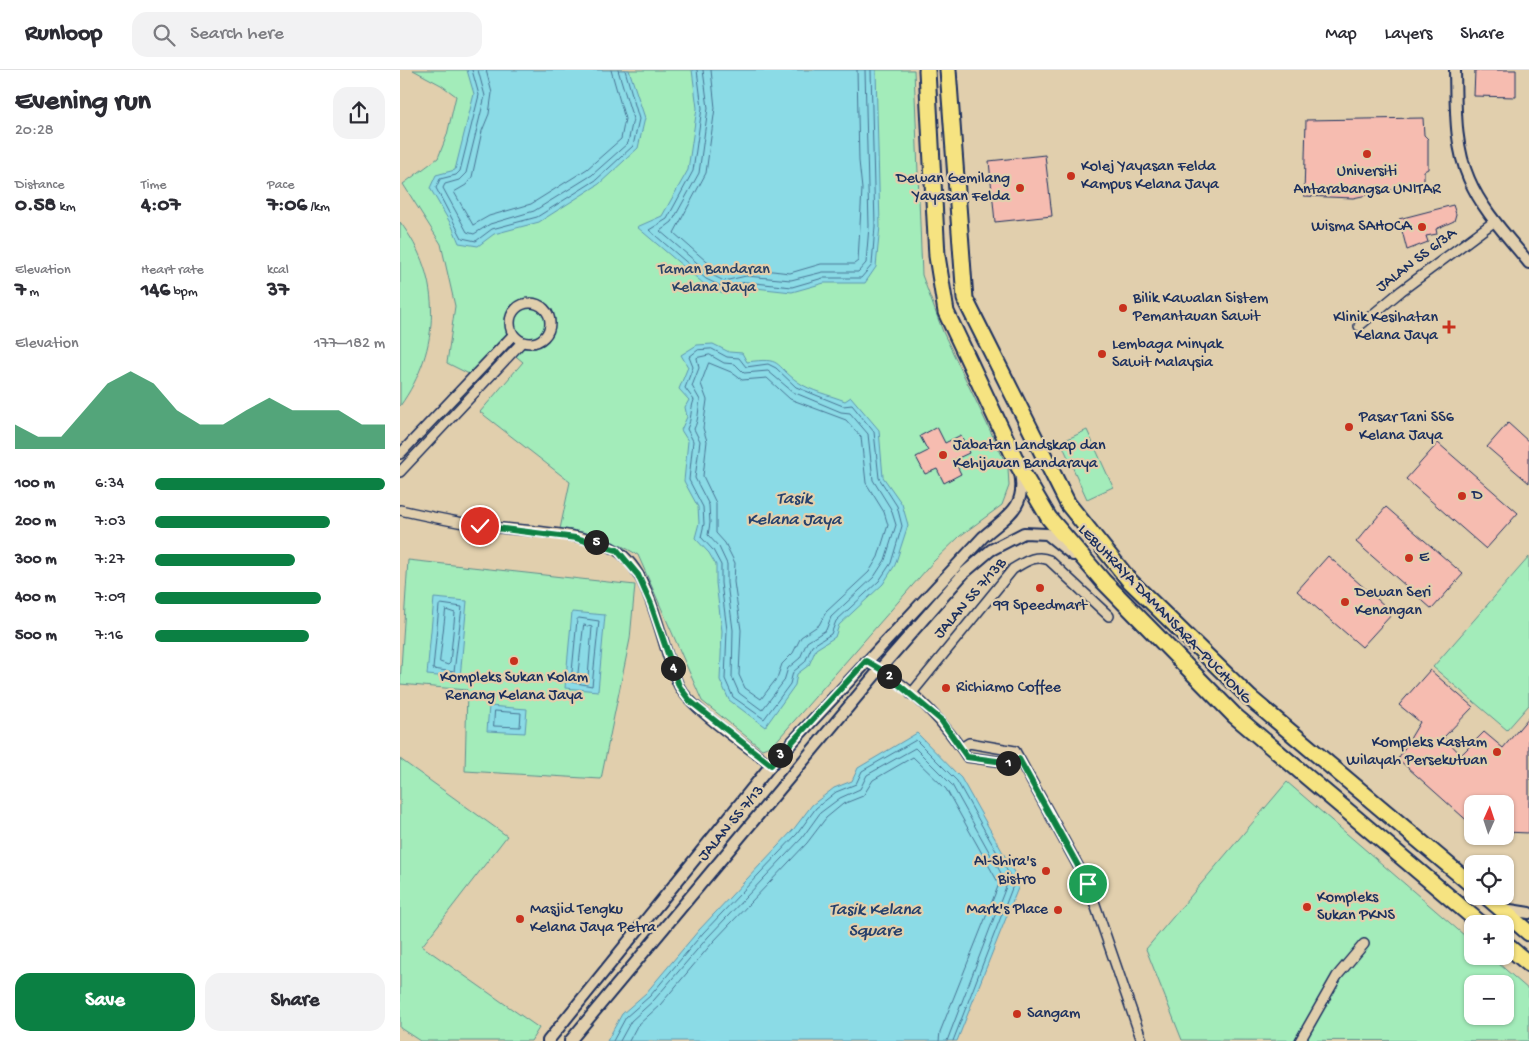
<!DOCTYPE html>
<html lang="en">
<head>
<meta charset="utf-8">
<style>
  :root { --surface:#fff; --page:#f2f2f3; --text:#2b2b33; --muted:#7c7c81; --line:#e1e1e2; --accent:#0b8043 }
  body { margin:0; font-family:"Gochi Hand",sans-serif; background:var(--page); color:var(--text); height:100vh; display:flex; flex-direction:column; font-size:19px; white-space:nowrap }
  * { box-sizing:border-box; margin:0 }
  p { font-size:16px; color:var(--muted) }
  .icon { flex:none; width:28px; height:28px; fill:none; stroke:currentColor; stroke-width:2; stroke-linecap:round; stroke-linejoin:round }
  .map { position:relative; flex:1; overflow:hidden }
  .side { display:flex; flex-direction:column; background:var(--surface); width:400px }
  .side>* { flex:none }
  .needle { width:32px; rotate:3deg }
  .controls { position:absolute; left:1064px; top:725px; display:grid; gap:10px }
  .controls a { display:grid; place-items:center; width:50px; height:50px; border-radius:10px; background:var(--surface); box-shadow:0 1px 4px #0004; font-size:25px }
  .pin { position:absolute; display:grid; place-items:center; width:42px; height:42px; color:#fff; margin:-21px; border:2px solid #fff; border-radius:50%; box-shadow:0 1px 5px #0007 }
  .km { position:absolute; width:25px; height:25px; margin:-12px; border-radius:50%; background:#222; color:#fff; font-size:14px; line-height:25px; text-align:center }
  .round { display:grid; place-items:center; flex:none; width:52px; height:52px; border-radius:15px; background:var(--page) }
  .summary { display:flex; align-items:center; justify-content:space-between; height:85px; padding:0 15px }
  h1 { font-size:28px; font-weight:700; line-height:38px }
  .figures { display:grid; grid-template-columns:repeat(3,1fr); gap:8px; height:85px; padding:5px 15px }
  .figures div { display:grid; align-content:center }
  .figures b { font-size:21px; font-weight:700 }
  .figures small { font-size:14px; font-weight:400 }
  .figures p { font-size:14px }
  .chart { height:140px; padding:10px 15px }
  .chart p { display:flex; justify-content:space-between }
  .chart svg { width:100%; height:90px; margin-top:5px; fill:var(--accent); opacity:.7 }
  .cta { display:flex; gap:10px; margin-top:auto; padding:10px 15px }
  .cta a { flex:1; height:58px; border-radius:15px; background:var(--accent); color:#fff; font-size:20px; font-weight:700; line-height:58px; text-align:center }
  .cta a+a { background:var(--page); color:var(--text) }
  ul { padding:0 15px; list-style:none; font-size:16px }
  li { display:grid; grid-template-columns:80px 60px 1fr; align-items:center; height:38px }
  li i { height:12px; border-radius:6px; background:var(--accent) }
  header { display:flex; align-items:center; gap:30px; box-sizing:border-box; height:70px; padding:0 25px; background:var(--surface); border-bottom:1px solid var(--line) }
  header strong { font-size:24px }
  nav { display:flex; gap:28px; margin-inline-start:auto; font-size:18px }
  .search { width:350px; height:45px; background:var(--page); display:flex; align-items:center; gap:12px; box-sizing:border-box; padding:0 18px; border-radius:15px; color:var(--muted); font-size:19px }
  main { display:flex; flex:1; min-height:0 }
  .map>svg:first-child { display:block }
  .green { fill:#a3ecba; stroke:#5f8e8c; fill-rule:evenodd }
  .water { fill:#8bdbe6; stroke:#5e96b0 }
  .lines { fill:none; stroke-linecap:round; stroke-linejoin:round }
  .shore { stroke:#487494; stroke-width:1 }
  .building { fill:#f6bcb0; stroke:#1b2f5e }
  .minor-casing { stroke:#1b2f5e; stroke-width:12 }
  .tertiary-casing { stroke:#1b2f5e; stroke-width:14 }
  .motorway-casing { stroke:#1b2f5e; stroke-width:19 }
  .minor { stroke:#e1cfad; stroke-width:9 }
  .tertiary { stroke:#e1cfad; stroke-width:10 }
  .motorway { stroke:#f6e381; stroke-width:15 }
  .route-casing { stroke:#fff; stroke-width:10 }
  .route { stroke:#0b8043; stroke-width:6 }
  .poi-dot { fill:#c8321e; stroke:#e1cfad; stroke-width:2 }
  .labels { text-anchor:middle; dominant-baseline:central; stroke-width:4.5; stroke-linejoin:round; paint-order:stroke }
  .poi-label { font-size:16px; fill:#1b2f5e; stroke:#e1cfad; text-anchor:start }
  .street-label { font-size:16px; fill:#1b2f5e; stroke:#e1cfad }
  .park-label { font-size:16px; fill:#294267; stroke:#e1cfad }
  .water-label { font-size:18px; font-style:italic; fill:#26406c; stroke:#e1cfad }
</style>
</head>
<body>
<header>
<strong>Runloop</strong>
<div class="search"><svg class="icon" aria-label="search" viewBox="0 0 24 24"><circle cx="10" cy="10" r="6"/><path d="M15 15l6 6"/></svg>Search here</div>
<nav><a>Map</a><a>Layers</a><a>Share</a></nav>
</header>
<main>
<section class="side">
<div class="summary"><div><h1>Evening run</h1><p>20:28</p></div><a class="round"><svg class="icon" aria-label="share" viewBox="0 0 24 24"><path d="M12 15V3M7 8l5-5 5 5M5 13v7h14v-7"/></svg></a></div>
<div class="figures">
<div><p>Distance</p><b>0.58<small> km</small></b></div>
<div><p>Time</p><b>4:07</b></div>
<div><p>Pace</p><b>7:06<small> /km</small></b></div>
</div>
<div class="figures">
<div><p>Elevation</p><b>7<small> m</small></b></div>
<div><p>Heart rate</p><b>146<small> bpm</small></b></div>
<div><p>kcal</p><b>37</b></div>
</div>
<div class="chart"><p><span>Elevation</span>177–182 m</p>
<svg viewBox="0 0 160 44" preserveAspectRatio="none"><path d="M0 44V32L10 38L20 38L30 25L40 12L50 6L60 12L70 25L80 32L90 32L100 25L110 19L120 25L130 25L140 25L150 32L160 32V44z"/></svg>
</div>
<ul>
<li><b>100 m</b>6:34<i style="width:100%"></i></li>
<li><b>200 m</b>7:03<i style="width:76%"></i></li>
<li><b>300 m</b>7:27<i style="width:61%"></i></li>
<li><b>400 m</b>7:09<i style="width:72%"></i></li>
<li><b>500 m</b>7:16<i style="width:67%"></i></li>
</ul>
<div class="cta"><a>Save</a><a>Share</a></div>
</section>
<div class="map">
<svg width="1129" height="971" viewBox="0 0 1129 971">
  <rect width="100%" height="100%" fill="#e1cfad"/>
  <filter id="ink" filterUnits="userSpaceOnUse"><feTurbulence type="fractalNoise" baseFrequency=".02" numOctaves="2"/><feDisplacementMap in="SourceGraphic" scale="10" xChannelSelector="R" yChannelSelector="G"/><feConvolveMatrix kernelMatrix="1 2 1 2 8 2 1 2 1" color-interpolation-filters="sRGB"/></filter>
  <g filter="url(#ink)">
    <g class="green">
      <polygon points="13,0 514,0 522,205 543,262 608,398 609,416 602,435 560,466 533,492 373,675 362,679 302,631 238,485 222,476 160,459 170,412 80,342 123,292 100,273 80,300 69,304 47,293 55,236 41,174 3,114 38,88 47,65 56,26 41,15"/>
      <path d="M0 152C43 208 41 279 0 336Z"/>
      <polygon points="687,360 713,417 687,429 661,372"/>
      <polygon points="1129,487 1129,635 1107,660 1033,597"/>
      <polygon points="8,490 235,515 230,569 201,709 65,701 67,620 0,614"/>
      <polygon points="0,689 107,766 22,876 139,958 131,971 20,971 0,958"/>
      <path d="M887 712 1072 872V886H1090L1129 920V971L782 970 746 879ZM1072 914H1105V946H1072Z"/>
    </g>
    <g class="water">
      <polygon points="67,0 229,0 245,48 238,78 199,114 139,152 94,164 78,176 59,173 52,156 30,118 36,105 55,100 74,24"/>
      <polygon points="292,0 476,0 480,156 476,197 465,213 424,213 392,222 346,217 323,223 304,214 237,157 262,146 288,100 297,38"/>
      <path d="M313 274 329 282 342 283 347 292C383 287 373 294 398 312 410 321 430 325 445 331L451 327 479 360 483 407 502 434 508 455 495 495 483 514 439 555 435 567 416 579 409 595 397 604 395 615 365 657 329 630 320 610 322 561 316 513V495L309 483 295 468 299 453 298 437 284 411 288 371 281 360 287 347 285 337 289 330 279 319 288 297 281 285 297 275Z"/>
      <polygon points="34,528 67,531 60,608 27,605"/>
      <polygon points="172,542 205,545 198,621 165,618"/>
      <polygon points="89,636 127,639 125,663 87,661"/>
      <polygon points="517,663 561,708 620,813 557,971 207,971 222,944 246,923 299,860 393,760 412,735 434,718 452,711 458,698"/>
    </g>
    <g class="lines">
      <g class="shore">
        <polyline points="72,0 79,25 60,101 56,105 40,109 36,118 62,168 76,171 92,159 137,147 196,110 233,76 239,49 225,0"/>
        <polyline points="78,0 85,26 66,103 59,110 45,114 43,118 67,162 74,164 90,154 134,141 192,105 228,73 233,49 218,0"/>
        <polyline points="86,0 92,23 89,44 82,61 72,107 66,115 54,122 73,155 89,146 131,134 187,99 221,69 225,49 211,0"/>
        <polyline points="297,0 302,38 293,101 267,149 249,160 306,209 323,217 346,212 392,217 423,208 461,208 472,195 475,156 471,0"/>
        <polyline points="303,0 308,38 299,103 272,152 260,161 310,204 324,211 346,206 391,210 423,202 458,202 466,193 469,156 465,0"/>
        <polyline points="311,0 315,38 306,103 274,163 314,198 325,203 346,198 390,203 421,194 454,194 458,191 462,119 459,91 457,0"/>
        <path d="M312 279 327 287 339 288 346 297 368 294 376 298 396 317 443 336 452 335 474 362 479 408 497 436 502 456 491 493 479 511 436 551 431 564 412 576 405 592 393 602 390 614 364 649 333 627 325 609 327 560 321 513V495L313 480 301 467 304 454 303 437 289 410 293 371 287 359C292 348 290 341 294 330L285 318 293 297 289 287 298 280Z"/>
        <path d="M310 285 324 293 335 294 344 303 368 301 393 322 441 342 450 343 468 364 473 410 491 439 496 455 485 490 474 507 431 547 426 560 407 572 400 588 388 598 384 611 362 640 339 623 332 607 333 560 327 513V494L319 477 308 465 310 453 309 435 295 408 300 371 294 359C299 349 298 340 300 330L292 316 299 298 297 288Z"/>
        <polygon points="309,293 331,302 342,310 367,308 390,329 446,350 461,367 466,413 484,442 488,455 478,487 469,502 426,542 419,555 401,567 393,583 382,594 377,608 361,629 345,618 339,605 341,560 334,512 335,493 325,473 316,463 316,433 303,406 307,371 303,358 307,330 301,314"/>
        <polygon points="41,534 62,537 54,602 33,599 39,536"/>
        <polygon points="46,540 55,543 50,593 48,595 40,592"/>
        <polygon points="179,548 199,551 192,616 171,612 177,550"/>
        <polygon points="184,555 192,557 188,607 185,609 178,606"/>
        <polygon points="95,641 121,643 120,657 94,656"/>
        <polyline points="213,971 226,947 250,926 303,863 397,764 416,738 436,722 456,714 462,701 516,670 557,711 614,813 553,971"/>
        <polyline points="220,971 231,951 254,930 308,867 402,768 420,743 440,728 460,719 467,705 515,678 552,715 607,814 547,971"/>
        <polyline points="229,971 237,956 260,935 313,872 407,773 426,748 443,734 463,726 473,710 513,687 546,719 599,814 540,962 539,971"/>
      </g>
    </g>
    <g class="building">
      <polygon points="1075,0 1116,0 1116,27 1074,26"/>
      <polygon points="1023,48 1024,65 1028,69 1028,99 1024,101 1024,113 953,128 904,126 906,50"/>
      <polygon points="645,85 652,146 595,152 589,91"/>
      <polygon points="1053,135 1056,144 1054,151 1036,159 1037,164 1026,166 1028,172 1007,180 999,149"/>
      <polygon points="1108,353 1129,372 1129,413 1087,377"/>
      <polygon points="537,357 545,373 561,365 569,383 554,390 561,404 544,413 537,399 525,404 516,387 528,381 520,366"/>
      <polygon points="1038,373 1118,443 1086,479 1006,409"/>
      <polygon points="986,437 1063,504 1032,539 956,472"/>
      <polygon points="928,486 993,543 962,577 897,521"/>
      <polygon points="1030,600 1073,637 1044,667 1061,685 1084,662 1103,678 1129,647 1129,763 1105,762 1105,734 1072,734 1072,755 998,689 1020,652 999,635"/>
    </g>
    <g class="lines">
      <g class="minor-casing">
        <g id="minor">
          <circle cx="130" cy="253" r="20"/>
          <polyline points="959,256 1001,221 1095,151"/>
          <polyline points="0,384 113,265"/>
          <polyline points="0,402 122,272"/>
          <path d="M0 440C27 446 55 452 82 456 118 461 186 461 216 480 253 502 261 579 279 616 291 639 348 677 371 695"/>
          <path d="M465 591C504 611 536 643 561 678"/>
          <path d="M511 624 613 499C625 492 636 484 649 490L709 546"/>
          <polyline points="619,689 611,693 567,687 561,678 569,673 615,681 688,814 742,971"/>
          <polyline points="900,971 937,906 964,874"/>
        </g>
      </g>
      <g class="tertiary-casing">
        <g id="tertiary">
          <path d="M1055 0C1056 36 1054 75 1069 109 1082 140 1108 167 1129 193"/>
          <polyline points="1104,839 1129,843"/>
          <path d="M148 971 371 695 583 467C606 446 627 439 620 403"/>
          <polyline points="170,971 480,599 564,503 591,480 624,463 647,464 673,485"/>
        </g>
      </g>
      <g class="motorway-casing">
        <g id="motorway">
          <polyline points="527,0 537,186 546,242 619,397 649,448 703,511 835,646 1081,854"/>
          <polyline points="548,0 565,229 668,434 729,510 850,628 1072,815"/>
          <polyline points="1086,826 1129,863"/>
          <polyline points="1105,874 1129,894"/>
        </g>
      </g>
      <use href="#minor" class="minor"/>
      <use href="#tertiary" class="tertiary"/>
      <use href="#motorway" class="motorway"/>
    </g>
  </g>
  <g class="lines" filter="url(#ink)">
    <g class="route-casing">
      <polyline id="route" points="80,456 176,468 217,480 238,505 251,534 279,616 290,631 371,695 466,591 480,599 541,650 567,687 611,693 619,689 688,814"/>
    </g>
    <use href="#route" class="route"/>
  </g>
  <g class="poi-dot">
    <circle cx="967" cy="84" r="5"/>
    <circle cx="671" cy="106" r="5"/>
    <circle cx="620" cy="118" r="5"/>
    <circle cx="1022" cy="157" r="5"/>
    <circle cx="723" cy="238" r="5"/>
    <path d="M1046.5 249.5h5v5h5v5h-5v5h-5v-5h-5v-5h5z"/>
    <circle cx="702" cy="284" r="5"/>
    <circle cx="949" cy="357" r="5"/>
    <circle cx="543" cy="385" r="5"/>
    <circle cx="1062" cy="426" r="5"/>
    <circle cx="1009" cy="488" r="5"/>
    <circle cx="640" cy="518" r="5"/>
    <circle cx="945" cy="532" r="5"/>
    <circle cx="114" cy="591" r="5"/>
    <circle cx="546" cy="618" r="5"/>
    <circle cx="1097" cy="682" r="5"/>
    <circle cx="646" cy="801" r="5"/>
    <circle cx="907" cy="837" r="5"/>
    <circle cx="658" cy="840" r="5"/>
    <circle cx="120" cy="849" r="5"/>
    <circle cx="617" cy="944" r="5"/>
  </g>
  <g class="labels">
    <g class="poi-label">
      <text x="681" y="97">Kolej Yayasan Felda<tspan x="681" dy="18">Kampus Kelana Jaya</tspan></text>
      <text x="967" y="102" text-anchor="middle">Universiti<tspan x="967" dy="18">Antarabangsa UNITAR</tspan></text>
      <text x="610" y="109" text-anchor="end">Dewan Gemilang<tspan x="610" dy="18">Yayasan Felda</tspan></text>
      <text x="1012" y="157" text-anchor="end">Wisma SAHOCA</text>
      <text x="733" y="229">Bilik Kawalan Sistem<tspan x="733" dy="18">Pemantauan Sawit</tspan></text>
      <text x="1038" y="248" text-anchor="end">Klinik Kesihatan<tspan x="1038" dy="18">Kelana Jaya</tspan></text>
      <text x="712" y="275">Lembaga Minyak<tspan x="712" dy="18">Sawit Malaysia</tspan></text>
      <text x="959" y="348">Pasar Tani SS6<tspan x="959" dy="18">Kelana Jaya</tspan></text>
      <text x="553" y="376">Jabatan Landskap dan<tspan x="553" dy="18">Kehijauan Bandaraya</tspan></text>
      <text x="1072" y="426">D</text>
      <text x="1019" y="488">E</text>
      <text x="955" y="523">Dewan Seri<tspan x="955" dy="18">Kenangan</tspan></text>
      <text x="640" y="536" text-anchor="middle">99 Speedmart</text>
      <text x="114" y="608" text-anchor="middle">Kompleks Sukan Kolam<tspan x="114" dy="18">Renang Kelana Jaya</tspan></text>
      <text x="556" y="618">Richiamo Coffee</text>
      <text x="1087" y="673" text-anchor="end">Kompleks Kastam<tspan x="1087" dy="18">Wilayah Persekutuan</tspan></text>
      <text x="636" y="792" text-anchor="end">Al-Shira's<tspan x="636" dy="18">Bistro</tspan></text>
      <text x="917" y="828">Kompleks<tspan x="917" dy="18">Sukan PKNS</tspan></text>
      <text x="130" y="840">Masjid Tengku<tspan x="130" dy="18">Kelana Jaya Petra</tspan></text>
      <text x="648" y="840" text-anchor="end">Mark's Place</text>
      <text x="627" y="944">Sangam</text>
    </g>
    <g class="street-label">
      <text transform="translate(1017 191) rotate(-37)">JALAN SS 6/3A</text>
      <text transform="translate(571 529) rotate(-49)">JALAN SS 7/13B</text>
      <text transform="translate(764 545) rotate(46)">LEBUHRAYA DAMANSARA–PUCHONG</text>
      <text transform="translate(332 754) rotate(-50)">JALAN SS 7/13</text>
    </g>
    <g class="park-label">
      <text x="314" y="200">Taman Bandaran<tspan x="314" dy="18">Kelana Jaya</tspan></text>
    </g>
    <g class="water-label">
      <text x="394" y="429">Tasik<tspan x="394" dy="21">Kelana Jaya</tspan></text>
      <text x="475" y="840">Tasik Kelana<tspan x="475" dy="21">Square</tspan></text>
    </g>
  </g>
</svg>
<div class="controls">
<a><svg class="needle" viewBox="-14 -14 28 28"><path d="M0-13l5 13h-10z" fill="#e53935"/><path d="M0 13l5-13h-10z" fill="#7c7c81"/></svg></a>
<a><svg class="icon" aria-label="locate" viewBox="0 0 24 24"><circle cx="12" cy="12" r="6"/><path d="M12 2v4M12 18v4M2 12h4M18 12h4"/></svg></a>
<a>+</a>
<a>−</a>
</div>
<div class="pin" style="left:688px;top:814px;background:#1e9e55"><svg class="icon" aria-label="arrive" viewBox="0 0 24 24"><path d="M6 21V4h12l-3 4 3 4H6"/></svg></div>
<div class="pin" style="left:80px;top:456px;background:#d93025"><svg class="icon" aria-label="check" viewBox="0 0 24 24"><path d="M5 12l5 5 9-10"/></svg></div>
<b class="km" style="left:608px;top:693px">1</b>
<b class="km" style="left:489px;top:606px">2</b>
<b class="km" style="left:380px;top:685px">3</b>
<b class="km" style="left:273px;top:598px">4</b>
<b class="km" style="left:196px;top:472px">5</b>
</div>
</main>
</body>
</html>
